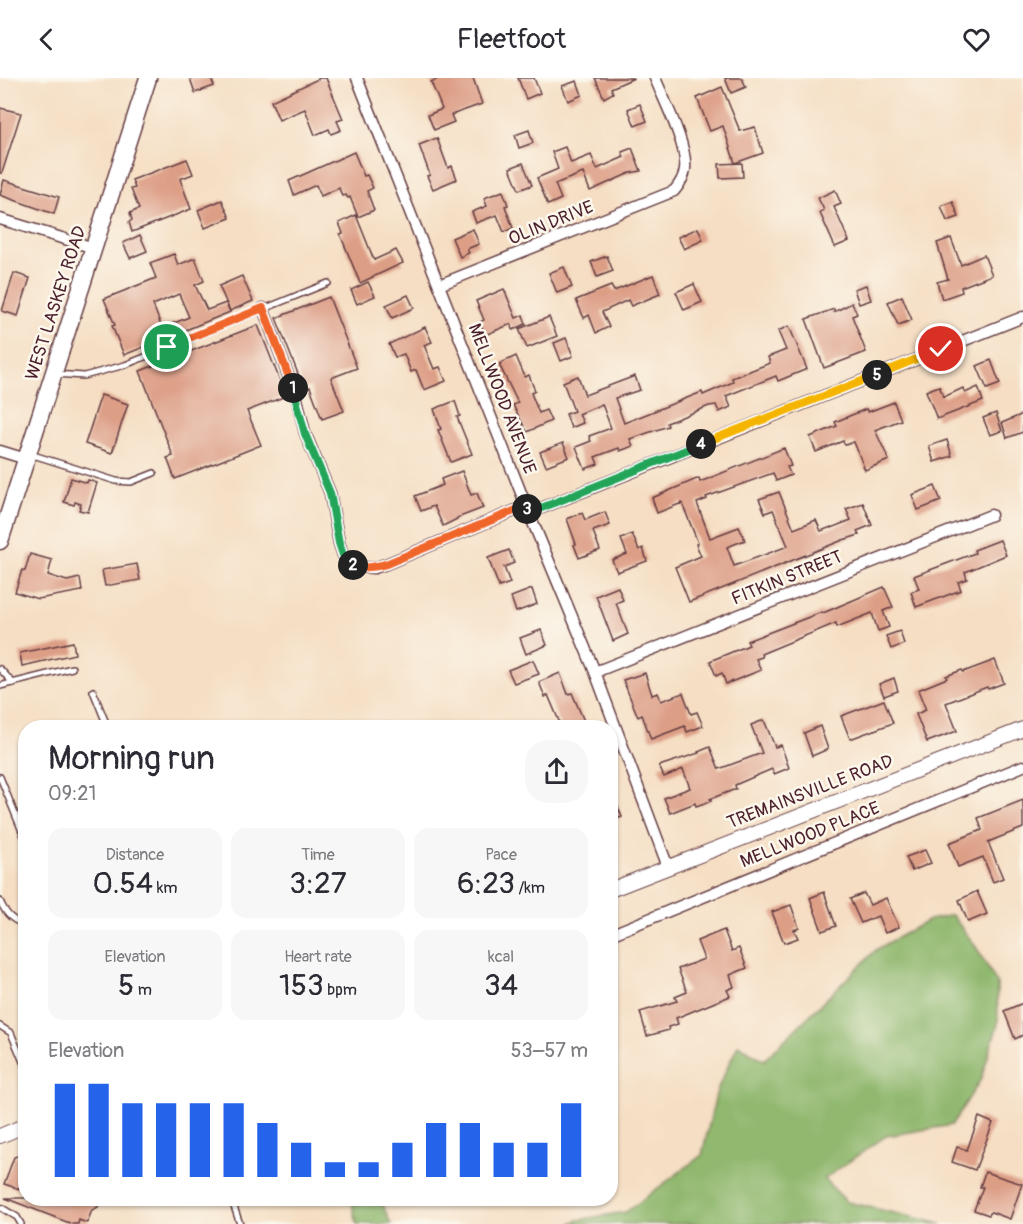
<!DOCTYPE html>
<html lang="en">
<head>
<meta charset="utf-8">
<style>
  :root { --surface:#fff; --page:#f7f7f7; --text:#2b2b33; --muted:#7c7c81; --accent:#2563eb }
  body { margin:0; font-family:Pangolin,sans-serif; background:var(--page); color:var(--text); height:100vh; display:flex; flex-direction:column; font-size:22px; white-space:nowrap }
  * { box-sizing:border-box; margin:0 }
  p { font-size:20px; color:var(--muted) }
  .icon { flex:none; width:33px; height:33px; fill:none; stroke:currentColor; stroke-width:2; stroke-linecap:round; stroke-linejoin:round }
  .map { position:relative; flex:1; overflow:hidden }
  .details { position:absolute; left:18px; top:642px; width:600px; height:486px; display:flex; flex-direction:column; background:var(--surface); border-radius:24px; box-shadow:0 2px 4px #0004 }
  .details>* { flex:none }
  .pin { position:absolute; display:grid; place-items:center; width:51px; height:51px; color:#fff; margin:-26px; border:3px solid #fff; border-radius:50%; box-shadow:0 2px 6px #0007 }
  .km { position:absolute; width:30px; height:30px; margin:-15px; border-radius:50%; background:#222; color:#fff; font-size:16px; line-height:30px; text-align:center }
  .round { display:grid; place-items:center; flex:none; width:63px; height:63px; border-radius:24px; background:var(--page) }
  .head { display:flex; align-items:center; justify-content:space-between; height:102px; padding:0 30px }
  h1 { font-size:33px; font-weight:600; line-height:45px }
  .figures { display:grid; grid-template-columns:repeat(3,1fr); gap:9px; height:102px; padding:6px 30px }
  .figures div { display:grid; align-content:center; border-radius:15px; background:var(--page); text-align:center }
  .figures b { font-size:30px; font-weight:600 }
  .figures small { font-size:16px; font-weight:400 }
  .figures p { font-size:16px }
  .chart { height:168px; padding:12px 30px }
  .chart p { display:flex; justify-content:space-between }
  .chart svg { width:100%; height:108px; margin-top:6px; stroke:var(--accent); stroke-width:6 }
  header { display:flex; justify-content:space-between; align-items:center; height:78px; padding:0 30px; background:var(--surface); font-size:27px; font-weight:600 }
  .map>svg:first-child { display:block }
  .forest { fill:#90b86e; stroke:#6d6c4c; stroke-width:1.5 }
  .building { fill:#dd9e86; fill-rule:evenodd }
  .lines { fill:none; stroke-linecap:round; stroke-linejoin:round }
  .service-casing { stroke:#643c42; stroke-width:8 }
  .minor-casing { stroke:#643c42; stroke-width:13 }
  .tertiary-casing { stroke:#643c42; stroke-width:16 }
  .secondary-casing { stroke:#643c42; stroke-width:19 }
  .service { stroke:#fff; stroke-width:5 }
  .minor { stroke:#fff; stroke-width:10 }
  .tertiary { stroke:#fff; stroke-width:14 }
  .secondary { stroke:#fff; stroke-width:16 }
  .split-1-casing { stroke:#fff; stroke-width:12 }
  .split-2-casing { stroke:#fff; stroke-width:12 }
  .split-3-casing { stroke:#fff; stroke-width:12 }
  .split-4-casing { stroke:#fff; stroke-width:12 }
  .split-5-casing { stroke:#fff; stroke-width:12 }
  .split-6-casing { stroke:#fff; stroke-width:12 }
  .split-1 { stroke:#f0652b; stroke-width:8 }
  .split-2 { stroke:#22a559; stroke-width:8 }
  .split-3 { stroke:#f0652b; stroke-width:8 }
  .split-4 { stroke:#22a559; stroke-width:8 }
  .split-5 { stroke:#f5b400; stroke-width:8 }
  .split-6 { stroke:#f5b400; stroke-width:8 }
  .labels { text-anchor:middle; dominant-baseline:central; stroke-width:5; stroke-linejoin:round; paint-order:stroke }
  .street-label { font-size:18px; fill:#4a1f2b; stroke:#fbf7ec }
</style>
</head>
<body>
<header><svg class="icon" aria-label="back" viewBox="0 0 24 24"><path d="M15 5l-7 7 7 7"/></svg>Fleetfoot<svg class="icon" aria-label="heart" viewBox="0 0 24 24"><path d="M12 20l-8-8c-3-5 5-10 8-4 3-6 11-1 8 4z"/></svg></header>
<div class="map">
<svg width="1023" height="1146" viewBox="0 0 1023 1146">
  <rect width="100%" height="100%" fill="#fbf7ec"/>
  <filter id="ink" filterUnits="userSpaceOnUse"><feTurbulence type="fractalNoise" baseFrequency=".0167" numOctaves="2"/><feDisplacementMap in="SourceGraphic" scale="12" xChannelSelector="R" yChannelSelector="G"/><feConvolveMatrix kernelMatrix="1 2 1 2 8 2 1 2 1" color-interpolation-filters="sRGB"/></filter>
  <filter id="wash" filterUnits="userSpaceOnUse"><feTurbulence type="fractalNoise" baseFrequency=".008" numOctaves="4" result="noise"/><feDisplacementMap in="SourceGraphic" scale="24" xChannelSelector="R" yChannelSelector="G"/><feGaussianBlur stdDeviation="1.35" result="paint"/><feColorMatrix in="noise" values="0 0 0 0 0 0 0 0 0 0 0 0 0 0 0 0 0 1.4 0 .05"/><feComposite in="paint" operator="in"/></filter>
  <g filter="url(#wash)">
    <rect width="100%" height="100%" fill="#f5dec3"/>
    <g class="forest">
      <polygon points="952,837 976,869 997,905 998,946 981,1001 952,1047 886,1058 824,1101 847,1124 942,1146 570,1146 578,1142 626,1134 702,1077 717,1012 738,967 764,982 877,871 929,842"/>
      <polygon points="351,1121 380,1121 391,1146 357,1146"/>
    </g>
    <g id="blocks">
      <g class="building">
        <polygon points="190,0 211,0 214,8 195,15"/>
        <polygon points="320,0 326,0 343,41 337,43 341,52 331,56 329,51 315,57 305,31 279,42 271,23"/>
        <polygon points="435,0 473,0 482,26 451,37 454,44 434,52 428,37 442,31 431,4 436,2"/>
        <polygon points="518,0 534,0 540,15 526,21"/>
        <polygon points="595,0 634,0 611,10 613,15 604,20"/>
        <polygon points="725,0 742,0 746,9 731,15"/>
        <polygon points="577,3 582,17 568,23 562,8"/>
        <polygon points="722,9 740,53 755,49 763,75 735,85 723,48 710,53 697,20"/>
        <polygon points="640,26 647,43 635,48 628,31"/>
        <polygon points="0,30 21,35 2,95 0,95"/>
        <polygon points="529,52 533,65 519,70 515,57"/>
        <polygon points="437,60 448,90 452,88 457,101 433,111 427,98 430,97 419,67"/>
        <polygon points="565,69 571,85 591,77 597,91 624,79 622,74 632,70 641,93 630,95 590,113 583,95 555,106 561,121 548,127 537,100 558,91 552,74"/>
        <polygon points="354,74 364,98 367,97 373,110 367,113 374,132 358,139 350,119 348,120 346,117 342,118 339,110 321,118 316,107 294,117 289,103"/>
        <polygon points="187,81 193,96 180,101 191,131 132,154 129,144 132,142 130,135 139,131 131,111 135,110 132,102"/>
        <polygon points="523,85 532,107 519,112 510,90"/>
        <polygon points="742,85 743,99 720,100 719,86"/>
        <polygon points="4,102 59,119 54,136 0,117"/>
        <polygon points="835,112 841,126 834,129 849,163 835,169 820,135 824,132 818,120"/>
        <polygon points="503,113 508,127 505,128 513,150 504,154 497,137 476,145 472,134 487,128 484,120"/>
        <polygon points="222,122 230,140 205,150 198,132"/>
        <polygon points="953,124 959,139 947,143 941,128"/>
        <polygon points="356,137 374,182 396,172 403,185 360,205 340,156 343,155 339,145"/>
        <polygon points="698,150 703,162 684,171 678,159"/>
        <polygon points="473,151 479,166 467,171 469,175 460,179 452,160"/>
        <polygon points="140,157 147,173 130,180 123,165"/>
        <polygon points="951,160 961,187 984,177 992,197 961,209 962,214 942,221 937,204 948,201 937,165"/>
        <path d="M174 176 178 187 195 180 204 203 195 207 207 232 226 225 230 234 124 277 112 248 115 247 104 221 156 200 150 185ZM179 216 189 239 162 250 153 227Z"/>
        <polygon points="607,178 613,193 597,199 591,184"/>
        <polygon points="564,189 572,209 557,215 549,195"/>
        <polygon points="14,195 30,200 18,238 2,233"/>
        <polygon points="653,197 660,216 631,228 628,222 602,234 609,249 596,255 589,237 584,240 576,222 611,208 614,213"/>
        <polygon points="242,198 253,223 230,233 219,208"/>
        <polygon points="368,204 375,218 357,226 351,212"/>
        <polygon points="694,206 702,224 684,232 676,214"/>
        <polygon points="866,207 871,222 859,226 854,211"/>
        <polygon points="504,211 516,240 523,237 526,246 513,252 511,246 485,257 480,244 484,242 476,223"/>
        <polygon points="408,217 414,230 392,240 386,227"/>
        <polygon points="902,218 912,242 898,247 888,224"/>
        <polygon points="329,219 357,290 331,300 344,333 322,341 310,309 304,311 276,240"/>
        <polygon points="852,225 857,236 852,238 866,274 824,290 806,241 834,231 834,234"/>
        <polygon points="549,239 557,258 527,270 519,251"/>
        <polygon points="258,247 286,318 247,333 261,367 175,401 167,380 173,378 140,293"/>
        <polygon points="789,248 807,291 778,303 776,298 726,318 731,329 719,334 716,327 709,328 667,345 668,348 630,361 633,368 620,373 619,370 595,379 598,386 585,391 576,369 591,363 589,358 611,350 602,326 579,336 583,345 571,350 566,336 574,333 563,304 578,298 585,317 635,298 640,312 615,320 624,345 702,314 703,317 733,304 732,300 770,285 768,279 786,272 778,253"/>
        <polygon points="425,249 432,264 424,267 434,291 440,289 446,303 424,312 416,292 411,294 404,276 395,279 389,266"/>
        <polygon points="566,260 573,278 561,283 554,265"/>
        <polygon points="516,278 525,299 529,297 535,313 531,315 539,335 546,332 551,343 527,354 513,327 518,325 499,286"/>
        <polygon points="991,282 1000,306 987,311 977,288"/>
        <polygon points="939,308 944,319 963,310 965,315 978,309 983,323 937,341 926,313"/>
        <polygon points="101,317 128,326 112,375 85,366"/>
        <polygon points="455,323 460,338 457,339 472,376 451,384 438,352 441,351 434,331"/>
        <polygon points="894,324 901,342 875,352 889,382 865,392 854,364 845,367 843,363 816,374 810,359 837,348 835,344 866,331 868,334"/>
        <polygon points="996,335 1002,353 990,357 983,340"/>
        <polygon points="1023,336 1023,354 1007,360 1002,345"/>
        <polygon points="947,362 952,378 934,384 929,368"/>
        <polygon points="563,365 569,379 546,388 540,374"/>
        <polygon points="784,370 791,388 787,389 791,397 776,403 773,395 706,419 707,421 697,425 710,460 739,449 745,462 727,469 734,488 788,468 773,432 765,435 759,421 779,414 794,451 816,442 821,453 831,449 831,450 851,442 846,431 863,425 872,447 857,453 859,457 843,462 689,524 675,489 701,478 696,466 698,465 682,425 657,435 652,420 699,400 700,404"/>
        <polygon points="462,393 471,417 477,415 483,430 457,440 457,441 443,448 434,428 421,433 415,418 443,407 441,401"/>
        <polygon points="71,400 87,405 88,402 97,405 88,434 79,432 81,426 75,424 74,427 64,424"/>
        <polygon points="935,408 941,423 918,432 912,417"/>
        <polygon points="605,434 610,447 593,453 600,472 579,480 574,467 576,466 567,441 582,435 585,442"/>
        <polygon points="632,456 639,472 643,470 647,483 617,494 612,482 627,476 621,461"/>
        <polygon points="1000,462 1006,477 965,494 967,501 958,504 961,512 916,529 911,514 919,511 914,498 975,475 974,472"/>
        <polygon points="509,472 514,485 504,489 510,505 499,509 488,480"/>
        <polygon points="30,476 52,482 48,497 67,503 80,500 82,513 38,521 15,514 22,492 25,493"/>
        <polygon points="137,486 140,502 105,508 102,492"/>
        <polygon points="618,509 623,522 616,525 628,556 613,563 596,518"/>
        <polygon points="884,509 893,529 883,533 889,549 878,553 872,535 837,549 836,545 761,576 762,579 756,581 761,592 726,606 722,595 716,598 710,583 749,567 747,563 822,534 823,535"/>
        <polygon points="532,511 537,526 516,534 511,519"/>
        <polygon points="541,552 547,567 526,576 520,560"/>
        <polygon points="900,553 904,566 891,571 886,558"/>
        <polygon points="73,564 75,576 22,588 20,575"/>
        <polygon points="533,582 539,596 514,605 508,592"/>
        <polygon points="995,582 1004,605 988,611 987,609 946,625 957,653 927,664 916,636 926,632 918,612 947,600 946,598 962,592 963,594"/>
        <polygon points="560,595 568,616 572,615 587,650 562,650 548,617 545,619 539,604"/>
        <polygon points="645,595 652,617 658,615 661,623 683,615 691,636 697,634 703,648 687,654 685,648 651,661 642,637 638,639 623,602"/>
        <polygon points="894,600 898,613 884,618 879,606"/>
        <polygon points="884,622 893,645 850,661 841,638"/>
        <polygon points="764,642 775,669 781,667 789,690 774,696 772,691 735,707 736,711 710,721 711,723 696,728 695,725 670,735 664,720 690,710 683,691 664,699 659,688 699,675 698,674 710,669 719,691 762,675 751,647"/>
        <polygon points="820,648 828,671 812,678 804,655"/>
        <polygon points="610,710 622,739 610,743"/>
        <polygon points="1023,722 1023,750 988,764 1003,800 993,804 983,779 958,789 949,765 982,752 978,740"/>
        <polygon points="925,772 931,785 912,793 906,779"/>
        <polygon points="977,813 987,836 968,844 959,822"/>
        <polygon points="824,814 836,848 822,853 810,820"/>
        <polygon points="864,815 870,827 886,820 899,849 885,855 878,838 861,845 850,821"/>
        <polygon points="791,827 799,850 794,852 798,860 784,865 772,834"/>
        <polygon points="724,852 732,873 739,870 747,890 730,897 734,909 727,912 730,918 676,940 678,946 668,949 669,952 647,958 640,934 677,923 675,919 687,914 678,891 704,881 697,863"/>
        <polygon points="1023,925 1023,957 1015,961 1004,933"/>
        <polygon points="979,1039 993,1045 975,1092 952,1084 957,1069 967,1072"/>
        <polygon points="26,1075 26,1113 4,1106 14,1079"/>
        <polygon points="985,1094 1022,1106 1010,1141 991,1134 989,1137 974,1132 983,1109 980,1109"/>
        <polygon points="5,1120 101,1120 98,1129 92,1132 87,1145 79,1142 78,1146 72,1146"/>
      </g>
    </g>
  </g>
  <g filter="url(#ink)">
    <use href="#blocks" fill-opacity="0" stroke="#643c42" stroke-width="1.5"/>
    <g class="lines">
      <g class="service-casing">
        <g id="service">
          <polyline points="55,296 84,298 125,287 328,205"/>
          <polyline points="30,376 116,403 131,404 154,395"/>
          <polyline points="0,591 13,605"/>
          <polyline points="0,608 72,590"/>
          <polyline points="93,613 108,650"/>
          <polyline points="0,699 26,763"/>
          <path d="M0 823C5 835 12 844 26 846"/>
          <polyline points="0,948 11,955 26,991"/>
          <polyline points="231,1120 240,1146"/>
          <polyline points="0,1129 17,1139 21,1146"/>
        </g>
      </g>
      <g class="minor-casing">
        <g id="minor">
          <polyline points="357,0 529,435 595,594 668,789"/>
          <polyline points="0,141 94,170"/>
          <path d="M439 207 674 113C680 106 684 100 685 91 688 69 664 22 655 0"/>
          <polyline points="263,230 297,321 305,355 330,415 339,465 343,477 350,486 361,489 374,490 386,486 526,428"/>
          <polyline points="0,373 26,381"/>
          <polyline points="529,435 1023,239"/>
          <polyline points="595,594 991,437"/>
          <polyline points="610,857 1023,688"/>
        </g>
      </g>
      <g class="tertiary-casing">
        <g id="tertiary">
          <polyline points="610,812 1023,651"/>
          <polyline points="0,1058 26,1047"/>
        </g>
      </g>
      <g class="secondary-casing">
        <polyline id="secondary" points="0,463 148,0"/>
      </g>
      <use href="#service" class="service"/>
      <use href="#minor" class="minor"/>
      <use href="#tertiary" class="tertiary"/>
      <use href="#secondary" class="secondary"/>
    </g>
  </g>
  <g class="lines" filter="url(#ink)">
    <g class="split-1-casing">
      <polyline id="split-1" points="167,269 263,230 293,310"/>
    </g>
    <g class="split-2-casing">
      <polyline id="split-2" points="293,310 305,356 330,415 339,465 343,477 353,487"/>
    </g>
    <g class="split-3-casing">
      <path id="split-3" d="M353 487C364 491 374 489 386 486L526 428 527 431"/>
    </g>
    <g class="split-4-casing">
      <polyline id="split-4" points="527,431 529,435 701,366"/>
    </g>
    <g class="split-5-casing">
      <polyline id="split-5" points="701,366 877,297"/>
    </g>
    <g class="split-6-casing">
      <polyline id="split-6" points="877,297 941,271"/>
    </g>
    <use href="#split-1" class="split-1"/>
    <use href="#split-2" class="split-2"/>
    <use href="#split-3" class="split-3"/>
    <use href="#split-4" class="split-4"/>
    <use href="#split-5" class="split-5"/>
    <use href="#split-6" class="split-6"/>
  </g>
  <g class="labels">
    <g class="street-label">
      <text transform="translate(551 145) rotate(-22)">OLIN DRIVE</text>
      <text transform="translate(56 225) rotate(-72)">WEST LASKEY ROAD</text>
      <text transform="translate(502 321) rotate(69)">MELLWOOD AVENUE</text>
      <text transform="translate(787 500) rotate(-22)">FITKIN STREET</text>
      <text transform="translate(810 714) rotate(-21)">TREMAINSVILLE ROAD</text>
      <text transform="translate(810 757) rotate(-22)">MELLWOOD PLACE</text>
    </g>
  </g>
</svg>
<div class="pin" style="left:167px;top:269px;background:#1e9e55"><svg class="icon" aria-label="arrive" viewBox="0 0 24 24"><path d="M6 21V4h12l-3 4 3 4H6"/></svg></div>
<div class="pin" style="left:941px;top:271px;background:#d93025"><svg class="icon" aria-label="check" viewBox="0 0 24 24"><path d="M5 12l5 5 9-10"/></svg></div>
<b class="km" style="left:293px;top:310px">1</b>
<b class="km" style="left:353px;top:487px">2</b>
<b class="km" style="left:527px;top:431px">3</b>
<b class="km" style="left:701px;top:366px">4</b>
<b class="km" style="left:877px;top:297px">5</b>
<section class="details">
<div class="head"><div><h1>Morning run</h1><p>09:21</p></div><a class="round"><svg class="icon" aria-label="share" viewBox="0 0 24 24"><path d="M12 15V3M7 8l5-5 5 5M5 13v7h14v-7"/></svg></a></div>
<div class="figures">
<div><p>Distance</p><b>0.54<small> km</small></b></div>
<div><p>Time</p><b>3:27</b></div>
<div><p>Pace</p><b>6:23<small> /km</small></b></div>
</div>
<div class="figures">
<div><p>Elevation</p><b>5<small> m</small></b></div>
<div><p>Heart rate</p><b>153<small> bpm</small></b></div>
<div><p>kcal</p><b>34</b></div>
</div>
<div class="chart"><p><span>Elevation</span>53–57 m</p>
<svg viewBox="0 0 160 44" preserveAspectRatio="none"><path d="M5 44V6M15 44V6M25 44V14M35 44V14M45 44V14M55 44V14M65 44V22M75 44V30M85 44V38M95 44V38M105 44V30M115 44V22M125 44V22M135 44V30M145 44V30M155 44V14"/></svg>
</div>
</section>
</div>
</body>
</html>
